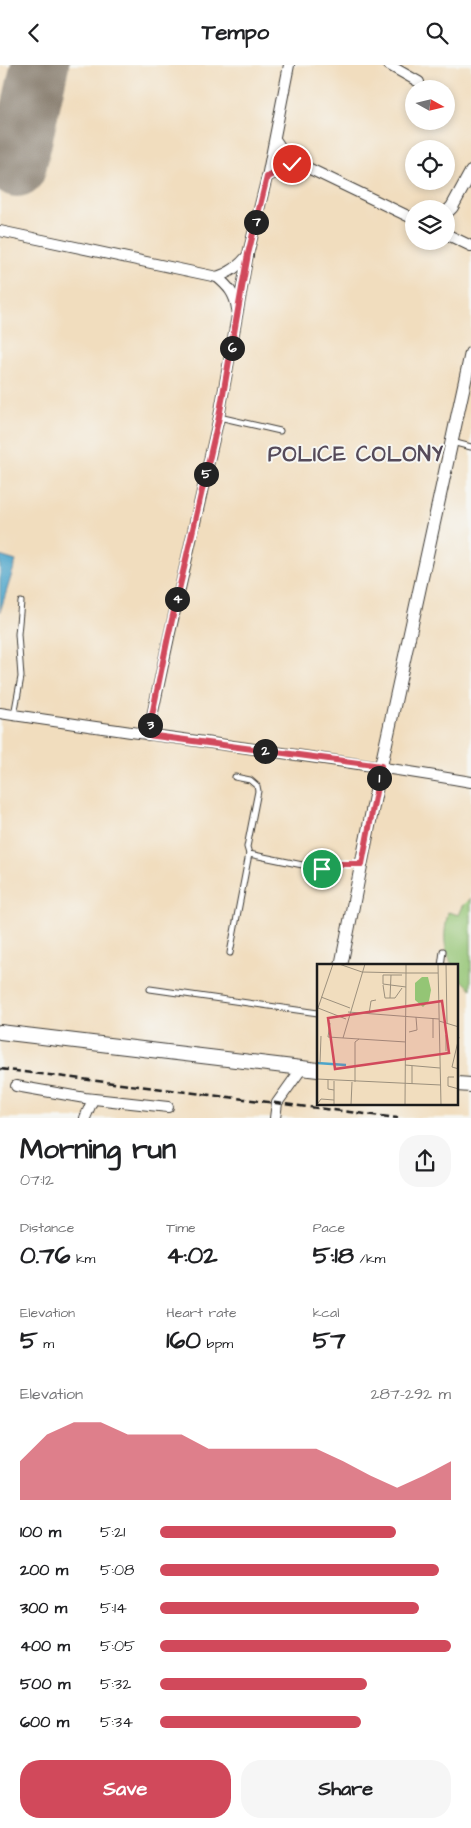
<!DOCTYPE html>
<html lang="en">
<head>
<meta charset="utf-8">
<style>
  :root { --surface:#fff; --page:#f6f6f6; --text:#202124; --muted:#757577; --accent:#d1495b }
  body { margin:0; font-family:"Architects Daughter",sans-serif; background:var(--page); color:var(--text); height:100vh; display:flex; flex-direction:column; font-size:19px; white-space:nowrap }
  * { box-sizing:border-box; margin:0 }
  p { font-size:16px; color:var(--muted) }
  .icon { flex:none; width:28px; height:28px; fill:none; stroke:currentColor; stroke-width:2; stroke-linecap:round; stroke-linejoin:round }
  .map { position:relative; height:1053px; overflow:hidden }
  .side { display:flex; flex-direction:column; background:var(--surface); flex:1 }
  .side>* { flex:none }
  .needle { width:32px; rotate:98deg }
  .tools { position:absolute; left:405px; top:15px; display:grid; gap:10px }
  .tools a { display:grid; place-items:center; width:50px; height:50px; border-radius:50%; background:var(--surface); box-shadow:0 2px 8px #0003; font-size:25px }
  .pin { position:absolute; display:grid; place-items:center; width:42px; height:42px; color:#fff; margin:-21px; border:2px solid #fff; border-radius:50%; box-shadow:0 1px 5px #0007 }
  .km { position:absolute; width:25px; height:25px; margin:-12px; border-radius:50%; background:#222; color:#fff; font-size:14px; line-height:25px; text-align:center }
  .round { display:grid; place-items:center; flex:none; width:52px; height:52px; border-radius:20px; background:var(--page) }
  .head { display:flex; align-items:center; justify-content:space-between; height:85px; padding:0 20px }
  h1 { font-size:28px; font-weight:800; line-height:38px }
  .figures { display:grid; grid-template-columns:repeat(3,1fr); gap:8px; height:85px; padding:5px 20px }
  .figures div { display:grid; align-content:center }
  .figures b { font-size:25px; font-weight:800 }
  .figures small { font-size:14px; font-weight:400 }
  .figures p { font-size:14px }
  .chart { height:140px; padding:10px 20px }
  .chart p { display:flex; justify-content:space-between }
  .chart svg { width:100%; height:90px; margin-top:5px; fill:var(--accent); opacity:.7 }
  .primary-button { display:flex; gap:10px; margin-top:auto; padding:10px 20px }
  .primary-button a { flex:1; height:58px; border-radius:20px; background:var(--accent); color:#fff; font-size:20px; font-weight:800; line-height:58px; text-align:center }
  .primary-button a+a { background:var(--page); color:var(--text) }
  ul { padding:0 20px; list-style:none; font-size:16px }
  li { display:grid; grid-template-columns:80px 60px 1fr; align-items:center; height:38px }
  li i { height:12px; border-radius:6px; background:var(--accent) }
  header { display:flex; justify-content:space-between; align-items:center; height:65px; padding:0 20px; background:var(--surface); font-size:22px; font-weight:800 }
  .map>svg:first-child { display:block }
  .green { fill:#94c575; stroke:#587048 }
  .water { fill:#4da5ca; stroke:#346073 }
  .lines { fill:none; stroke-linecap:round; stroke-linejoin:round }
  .runway { stroke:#867c6d; stroke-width:58 }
  .service-casing { stroke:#3c3934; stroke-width:7 }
  .minor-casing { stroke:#3c3934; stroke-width:12 }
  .tertiary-casing { stroke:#3c3934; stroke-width:14 }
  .secondary-casing { stroke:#3c3934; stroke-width:16 }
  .service { stroke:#fff; stroke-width:5 }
  .minor { stroke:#fff; stroke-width:10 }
  .tertiary { stroke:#fff; stroke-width:12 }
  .secondary { stroke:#fff; stroke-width:14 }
  .rail { stroke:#1c1c1c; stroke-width:2.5; stroke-dasharray:8 4; stroke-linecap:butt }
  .route-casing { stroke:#fff; stroke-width:10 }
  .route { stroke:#d1495b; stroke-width:6 }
  .labels { text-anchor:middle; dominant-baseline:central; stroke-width:4; stroke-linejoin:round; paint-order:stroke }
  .district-label { font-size:21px; font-weight:bold; letter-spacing:1px; fill:#554a59; stroke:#f6f6f2 }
  .inset-river { fill:none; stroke:#4da5ca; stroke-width:2.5 }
  .inset-road { fill:none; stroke:#9c907d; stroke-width:1 }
  .view { fill:#d1495b; fill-opacity:0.15; stroke:#d1495b; stroke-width:2.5 }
  .inset-edge { fill:none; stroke:#1c1c1c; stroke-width:2.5 }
</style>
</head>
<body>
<header><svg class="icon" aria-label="back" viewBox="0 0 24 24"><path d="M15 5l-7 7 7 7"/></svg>Tempo<svg class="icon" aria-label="search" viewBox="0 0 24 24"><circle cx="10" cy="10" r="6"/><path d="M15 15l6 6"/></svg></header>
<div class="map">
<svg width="471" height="1053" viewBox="0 0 471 1053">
  <rect width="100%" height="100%" fill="#f6f6f2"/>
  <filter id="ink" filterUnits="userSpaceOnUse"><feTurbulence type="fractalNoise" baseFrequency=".02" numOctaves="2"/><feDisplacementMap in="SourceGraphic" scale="10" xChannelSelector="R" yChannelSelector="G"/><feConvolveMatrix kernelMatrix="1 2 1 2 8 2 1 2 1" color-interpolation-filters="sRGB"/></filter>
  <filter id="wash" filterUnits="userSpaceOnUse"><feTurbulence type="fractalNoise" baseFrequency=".0096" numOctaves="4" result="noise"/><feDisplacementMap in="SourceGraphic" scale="20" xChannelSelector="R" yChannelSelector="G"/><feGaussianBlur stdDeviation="1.12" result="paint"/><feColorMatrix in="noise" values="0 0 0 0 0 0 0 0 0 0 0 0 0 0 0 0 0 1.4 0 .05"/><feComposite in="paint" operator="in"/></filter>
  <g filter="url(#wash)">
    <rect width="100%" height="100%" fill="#f1ddbe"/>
    <path class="green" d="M471 833V924L457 910V901L452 900C442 878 444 870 448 847L459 850 463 841Z"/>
    <polygon class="water" points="0,491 16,496 0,547"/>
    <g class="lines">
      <polyline class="runway" points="17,103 40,0"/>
    </g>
  </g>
  <g filter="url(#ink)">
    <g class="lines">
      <g class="service-casing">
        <g id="service">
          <polyline points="219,352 280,366"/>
          <polyline points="452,377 471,382"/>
          <polyline points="14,650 21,612 18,569 21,537"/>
          <polyline points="235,712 250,715 257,721 258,726 247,782 249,789 322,804 327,803 337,799 361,799"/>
          <polyline points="230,888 249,789"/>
          <polyline points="441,901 443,886"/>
          <polyline points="150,924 318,948"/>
        </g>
      </g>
      <g class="minor-casing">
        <g id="minor">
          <polyline points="389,0 419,17"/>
          <polyline points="275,74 292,99"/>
          <polyline points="267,112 292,99 308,103 414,154"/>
          <path d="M0 166 217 212C228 221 235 229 237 244"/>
          <polyline points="446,169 471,181"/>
          <path d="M217 212C231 207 239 201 248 190"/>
          <path d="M0 648C157 672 315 690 471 717"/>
          <polyline points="148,670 169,572 219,352 248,189 267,112 289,0"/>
          <polyline points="16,1021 85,1033 168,1042"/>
          <polyline points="85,1053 93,1034"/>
          <polyline points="275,1053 277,1038 302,1003"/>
        </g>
      </g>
      <g class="tertiary-casing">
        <g id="tertiary">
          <polyline points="446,148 452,142 471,107"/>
          <polyline points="341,901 381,701 471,288"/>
        </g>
      </g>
      <g class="secondary-casing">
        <g id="secondary">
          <polyline points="0,967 318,1005"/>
          <polyline points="457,1019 471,1020"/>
        </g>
      </g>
      <use href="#service" class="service"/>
      <use href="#minor" class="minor"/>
      <use href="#tertiary" class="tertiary"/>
      <use href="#secondary" class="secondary"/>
      <polyline class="rail" points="0,1004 398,1053"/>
    </g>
  </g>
  <g class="lines" filter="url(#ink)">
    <g class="route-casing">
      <polyline id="route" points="292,99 267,112 248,189 219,352 168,572 148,670 381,701 362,799 337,799 327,804 322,804"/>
    </g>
    <use href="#route" class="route"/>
  </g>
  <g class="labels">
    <g class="district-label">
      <text x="356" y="389">POLICE COLONY</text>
    </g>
  </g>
  <g transform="translate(317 899)">
    <rect width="141" height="141" fill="#f1ddbe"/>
    <path d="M105 13H111L114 26 112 37 106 43 98 36V19Z" fill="#94c575"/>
    <path class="inset-river" d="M0 99 29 101"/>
    <path class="inset-road" d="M22 0 45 8 89 9 88 141M89 0V9H121M121 0 124 141M129 0 130 59M85 11H66V20L89 23M66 21 68 34H78L85 24M4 33 33 44M73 34 74 11M1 44 16 0M1 44 29 55M31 48 122 55M52 50 54 37 59 36M116 54V74M122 57 142 63M13 59 11 73 89 78M92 68 100 66 99 53M129 71V87M142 73 135 103 142 105M26 74 48 0M3 99 4 72M88 101 123 104M137 113H131V122L142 125M0 115 124 121M11 116V125L17 126M38 118V78L42 75M95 120V102M1 139 4 135 17 136M17 141V117M34 141 35 118"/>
    <path class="view" d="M125 37 132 89 18 105 11 54Z"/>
    <rect width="141" height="141" class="inset-edge"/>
  </g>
</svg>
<div class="tools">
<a><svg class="needle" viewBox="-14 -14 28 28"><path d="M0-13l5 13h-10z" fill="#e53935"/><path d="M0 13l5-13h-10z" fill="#757577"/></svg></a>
<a><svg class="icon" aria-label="locate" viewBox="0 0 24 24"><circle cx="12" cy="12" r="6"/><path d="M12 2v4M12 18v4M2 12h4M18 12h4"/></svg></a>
<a><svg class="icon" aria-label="layers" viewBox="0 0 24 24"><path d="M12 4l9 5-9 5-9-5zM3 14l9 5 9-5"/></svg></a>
</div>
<div class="pin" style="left:322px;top:804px;background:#1e9e55"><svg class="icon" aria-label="arrive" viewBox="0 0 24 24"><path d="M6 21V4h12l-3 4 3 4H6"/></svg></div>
<div class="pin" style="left:292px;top:99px;background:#d93025"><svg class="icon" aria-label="check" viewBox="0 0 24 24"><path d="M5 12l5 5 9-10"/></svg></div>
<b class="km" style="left:379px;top:713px">1</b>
<b class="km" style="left:265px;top:686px">2</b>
<b class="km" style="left:150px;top:660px">3</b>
<b class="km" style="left:177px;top:534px">4</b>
<b class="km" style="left:206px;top:409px">5</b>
<b class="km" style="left:232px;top:283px">6</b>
<b class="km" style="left:256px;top:157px">7</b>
</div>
<section class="side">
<div class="head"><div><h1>Morning run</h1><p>07:12</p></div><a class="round"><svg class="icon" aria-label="share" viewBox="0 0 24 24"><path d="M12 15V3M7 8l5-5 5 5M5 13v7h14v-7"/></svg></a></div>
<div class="figures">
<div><p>Distance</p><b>0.76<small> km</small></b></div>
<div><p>Time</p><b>4:02</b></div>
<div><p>Pace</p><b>5:18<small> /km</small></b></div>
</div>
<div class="figures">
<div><p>Elevation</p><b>5<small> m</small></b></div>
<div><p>Heart rate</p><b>160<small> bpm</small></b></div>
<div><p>kcal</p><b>57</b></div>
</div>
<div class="chart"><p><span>Elevation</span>287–292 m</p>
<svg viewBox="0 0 160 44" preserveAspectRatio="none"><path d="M0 44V25L10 12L20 6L30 6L40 12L50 12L60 12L70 19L80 19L90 19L100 19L110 19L120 25L130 32L140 38L150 32L160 25V44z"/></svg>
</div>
<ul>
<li><b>100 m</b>5:21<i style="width:81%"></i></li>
<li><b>200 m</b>5:08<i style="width:96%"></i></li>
<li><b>300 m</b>5:14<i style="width:89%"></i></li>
<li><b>400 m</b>5:05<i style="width:100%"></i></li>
<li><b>500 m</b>5:32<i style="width:71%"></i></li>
<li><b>600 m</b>5:34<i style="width:69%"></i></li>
</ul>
<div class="primary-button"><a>Save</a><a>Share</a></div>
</section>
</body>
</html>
